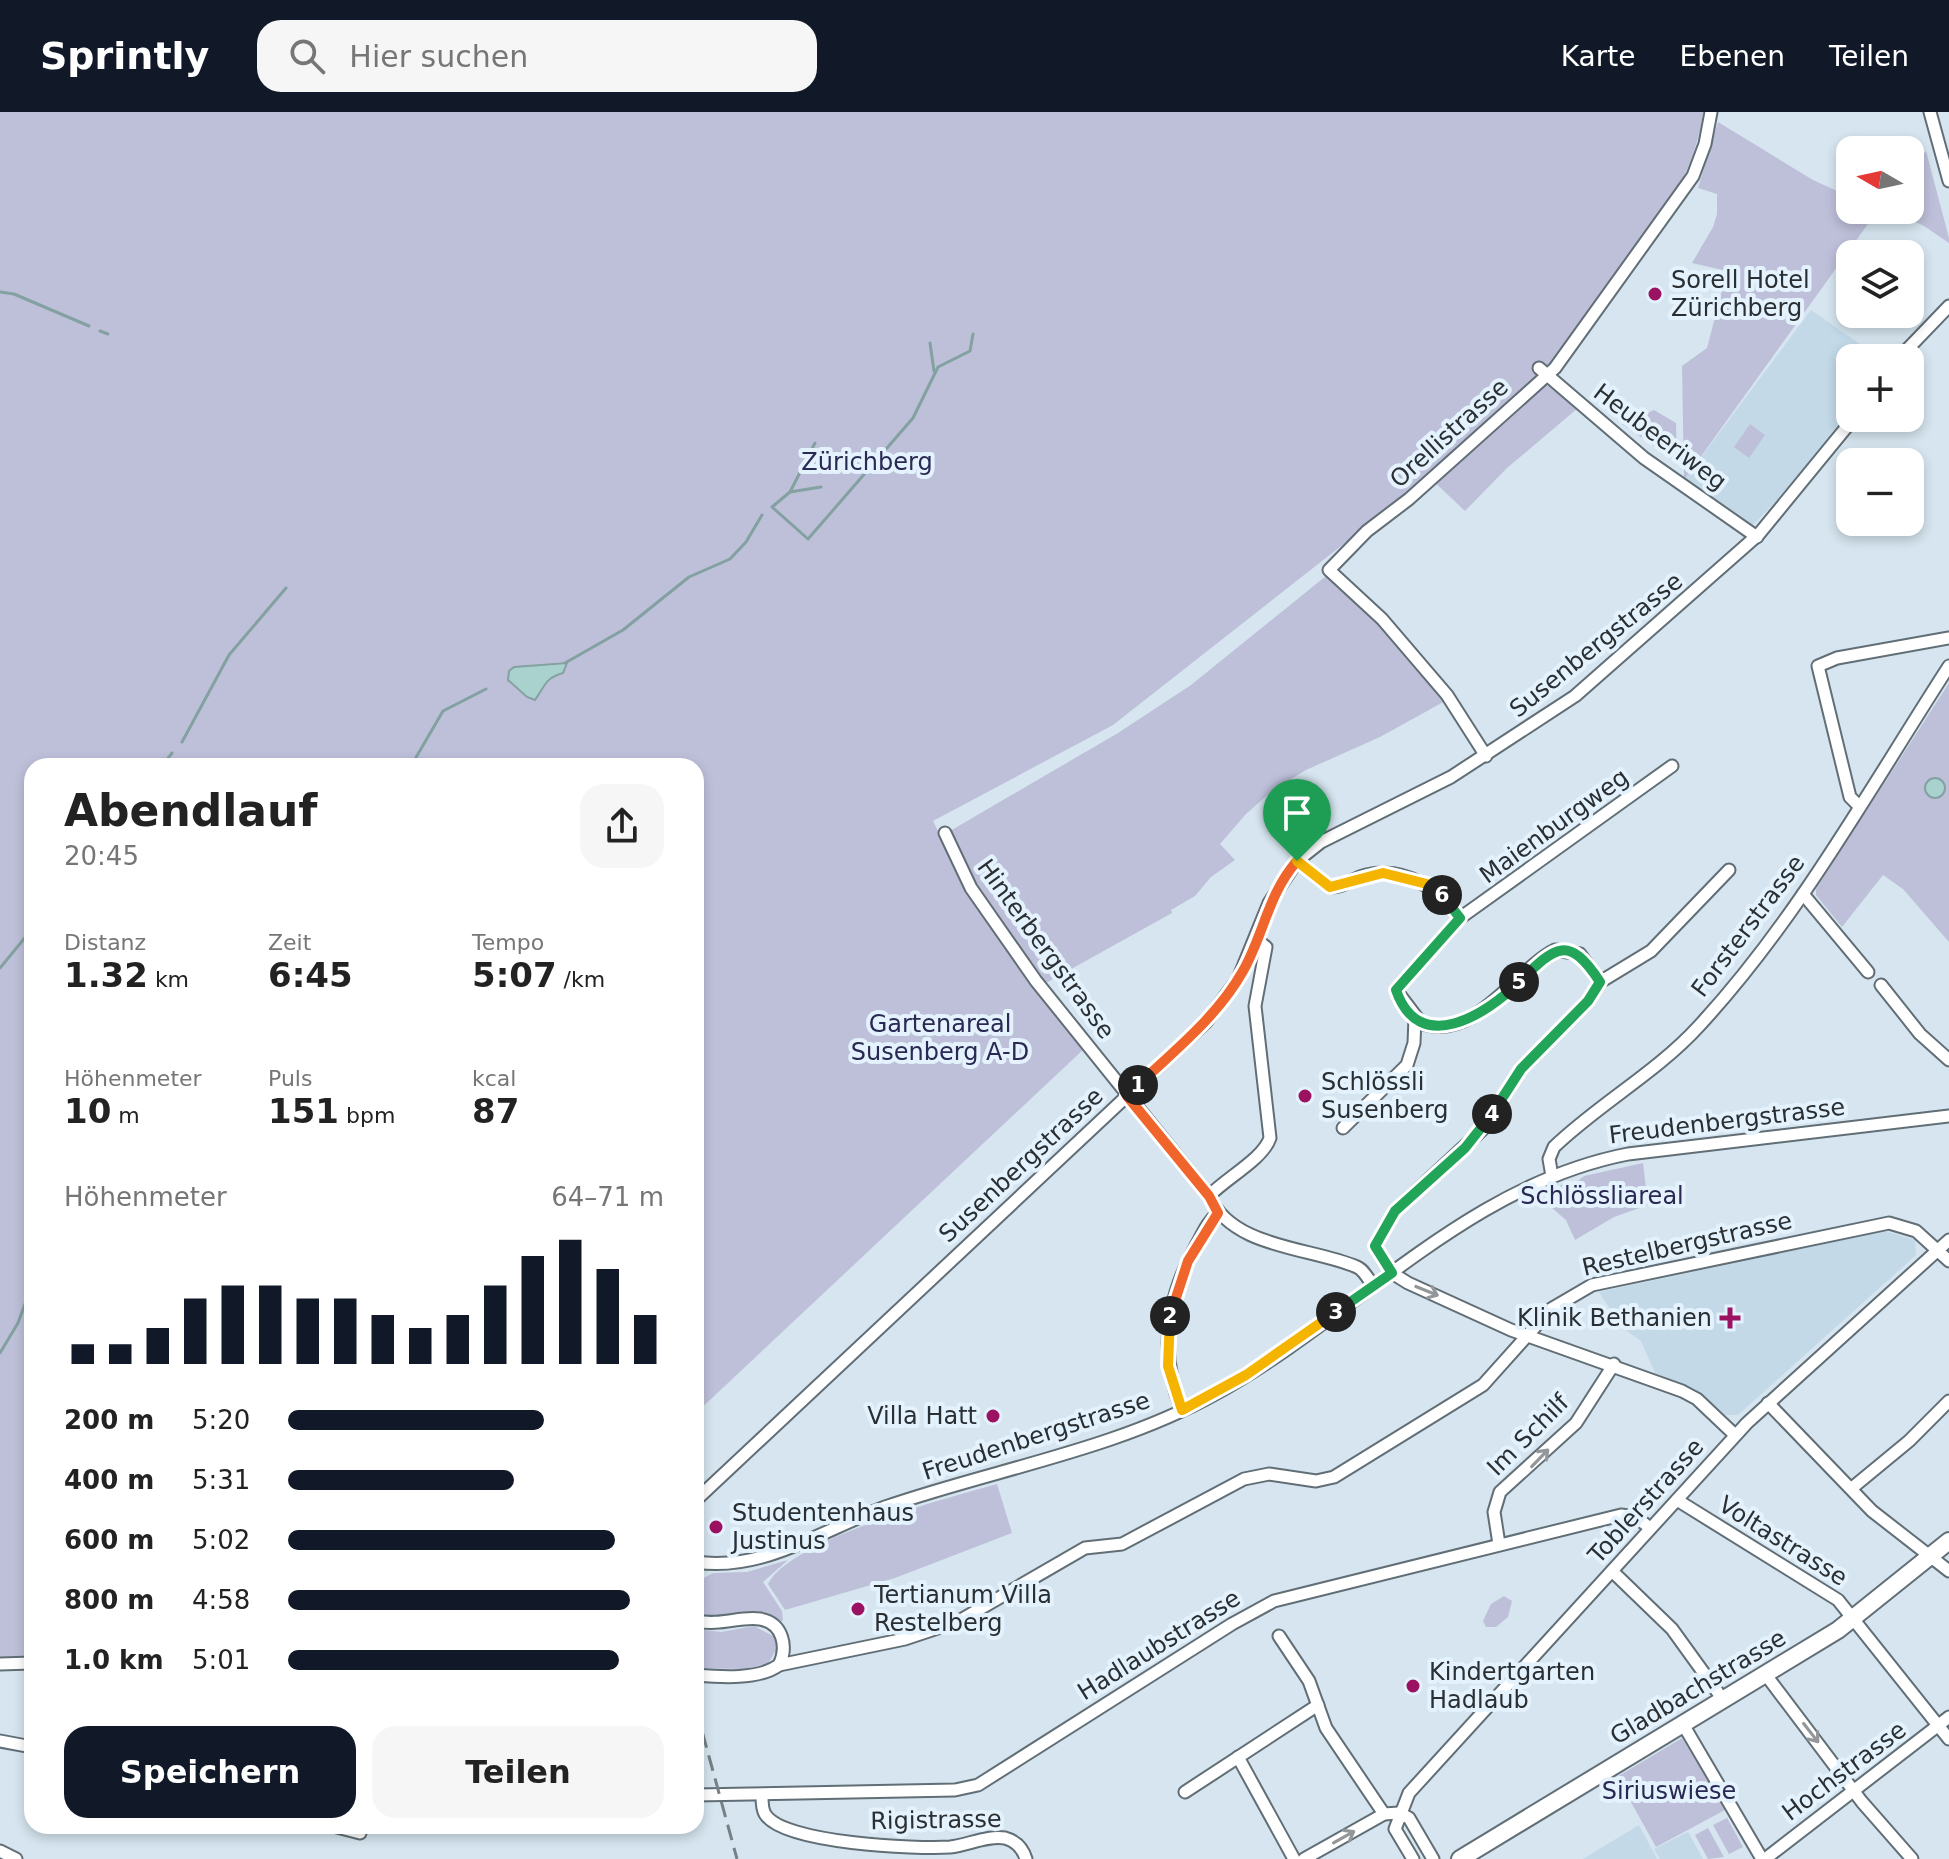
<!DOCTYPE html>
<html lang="de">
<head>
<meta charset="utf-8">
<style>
  :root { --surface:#fff; --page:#f6f6f6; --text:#222; --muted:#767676; --accent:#111827 }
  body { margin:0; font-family:"DejaVu Sans",sans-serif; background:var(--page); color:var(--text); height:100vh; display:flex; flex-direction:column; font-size:30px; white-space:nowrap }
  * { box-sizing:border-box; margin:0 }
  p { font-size:26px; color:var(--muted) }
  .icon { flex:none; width:44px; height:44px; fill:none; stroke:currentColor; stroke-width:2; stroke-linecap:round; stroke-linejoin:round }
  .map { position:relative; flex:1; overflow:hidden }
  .panel { position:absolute; left:24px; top:646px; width:680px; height:1076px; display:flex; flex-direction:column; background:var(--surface); border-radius:24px; box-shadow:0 4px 12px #0003 }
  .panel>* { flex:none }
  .needle { width:52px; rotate:279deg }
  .fabs { position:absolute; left:1836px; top:24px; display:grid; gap:16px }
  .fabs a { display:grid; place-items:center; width:88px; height:88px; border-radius:16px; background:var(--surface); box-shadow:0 4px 12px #0003; font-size:40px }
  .pin { position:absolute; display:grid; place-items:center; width:68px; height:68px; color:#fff; margin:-82px -34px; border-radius:50% 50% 50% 0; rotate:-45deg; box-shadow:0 0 8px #0007 }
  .pin .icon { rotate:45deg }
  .km { position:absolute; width:40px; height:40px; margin:-20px; border-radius:50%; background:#222; color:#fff; font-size:22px; line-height:40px; text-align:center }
  .round { display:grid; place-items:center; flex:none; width:84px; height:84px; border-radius:24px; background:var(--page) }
  .summary { display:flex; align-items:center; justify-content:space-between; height:136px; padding:0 40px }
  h1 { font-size:44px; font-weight:800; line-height:60px }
  .figures { display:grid; grid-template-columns:repeat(3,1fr); gap:12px; height:136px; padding:8px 40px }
  .figures div { display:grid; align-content:center }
  .figures b { font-size:34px; font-weight:800 }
  .figures small { font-size:22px; font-weight:400 }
  .figures p { font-size:22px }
  .chart { height:224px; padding:16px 40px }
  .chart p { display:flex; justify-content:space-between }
  .chart svg { width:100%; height:144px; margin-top:8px; stroke:var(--accent); stroke-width:6 }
  .button { display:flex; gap:16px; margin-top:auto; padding:16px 40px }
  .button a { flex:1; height:92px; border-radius:24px; background:var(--accent); color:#fff; font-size:32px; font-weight:800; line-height:92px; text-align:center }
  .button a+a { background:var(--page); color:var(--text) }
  ul { padding:0 40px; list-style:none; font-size:26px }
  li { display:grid; grid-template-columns:128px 96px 1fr; align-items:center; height:60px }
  li i { height:20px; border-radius:10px; background:var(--accent) }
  header { display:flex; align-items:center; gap:48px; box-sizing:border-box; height:112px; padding:0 40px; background:var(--accent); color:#fff }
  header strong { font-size:38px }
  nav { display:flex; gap:44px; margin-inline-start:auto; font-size:28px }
  .search { width:560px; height:72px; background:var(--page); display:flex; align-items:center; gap:20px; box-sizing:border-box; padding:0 28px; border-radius:24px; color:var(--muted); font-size:30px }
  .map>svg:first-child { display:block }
  .built { fill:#c3d9e8 }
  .green { fill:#bec0da }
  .water { fill:#a9d2ce; stroke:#83a1a0; stroke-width:2 }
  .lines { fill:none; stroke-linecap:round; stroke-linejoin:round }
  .stream { stroke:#83a1a0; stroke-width:3 }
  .street-casing { stroke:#616e76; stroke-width:15 }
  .secondary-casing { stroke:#616e76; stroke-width:20 }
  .street { stroke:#fff; stroke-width:11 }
  .secondary { stroke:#fff; stroke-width:16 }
  .rail { stroke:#768086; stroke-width:3; stroke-dasharray:16 8; stroke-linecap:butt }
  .oneway { stroke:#949799 }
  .split-1-casing { stroke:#fff; stroke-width:16 }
  .split-2-casing { stroke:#fff; stroke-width:16 }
  .split-3-casing { stroke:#fff; stroke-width:16 }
  .split-4-casing { stroke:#fff; stroke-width:16 }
  .split-5-casing { stroke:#fff; stroke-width:16 }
  .split-6-casing { stroke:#fff; stroke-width:16 }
  .split-7-casing { stroke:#fff; stroke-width:16 }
  .split-1 { stroke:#f0652b; stroke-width:10 }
  .split-2 { stroke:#f0652b; stroke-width:10 }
  .split-3 { stroke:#f5b400; stroke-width:10 }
  .split-4 { stroke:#22a559; stroke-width:10 }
  .split-5 { stroke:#22a559; stroke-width:10 }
  .split-6 { stroke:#22a559; stroke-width:10 }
  .split-7 { stroke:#f5b400; stroke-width:10 }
  .poi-dot { fill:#9c1262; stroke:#e3f2fc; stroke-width:3 }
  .labels { text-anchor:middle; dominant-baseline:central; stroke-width:8; stroke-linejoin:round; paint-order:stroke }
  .poi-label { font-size:24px; fill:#2a2f33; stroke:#e3f2fc; text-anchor:start }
  .street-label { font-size:24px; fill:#2a2f33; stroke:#e3f2fc }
  .park-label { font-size:24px; fill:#2a2953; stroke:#e3f2fc }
</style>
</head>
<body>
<header>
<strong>Sprintly</strong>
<div class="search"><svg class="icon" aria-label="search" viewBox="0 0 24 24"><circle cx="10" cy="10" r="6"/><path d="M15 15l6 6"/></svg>Hier suchen</div>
<nav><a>Karte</a><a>Ebenen</a><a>Teilen</a></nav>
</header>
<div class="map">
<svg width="1949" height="1747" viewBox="0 0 1949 1747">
  <rect width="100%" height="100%" fill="#d6e5ef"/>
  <g class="built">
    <polygon points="1811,198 1880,246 1850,246 1850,297 1795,369 1751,415 1684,368"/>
    <polygon points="1885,1119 1915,1128 1916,1143 1738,1303 1726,1303 1695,1277 1655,1261 1641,1229 1623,1216 1599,1180"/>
    <polygon points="1639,1713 1657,1747 1583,1747"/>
    <polygon points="1688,1720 1703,1747 1660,1747 1654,1737"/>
  </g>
  <g class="green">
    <path d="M0 0H1703C1692 91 1608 177 1556 250L1538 267 1578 296 1507 356 1465 399 1429 365 1113 613 933 709 956 756 950 719 1118 621 1191 573 1326 464 1368 496 1447 588 1380 625 1306 658 1273 678 1246 702 1220 732 1235 748 1211 765 1195 784 1171 798 1172 801 1037 876 1085 936 696 1301V654H32V1546L0 1547Z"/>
    <polygon points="1718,10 1813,68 1850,85 1850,98 1878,98 1684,368 1682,254 1707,236 1727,159 1692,151 1713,115 1717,102 1717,82 1698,76"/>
    <polygon points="1926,39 1949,126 1949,131 1924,114 1890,98 1910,98 1910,62"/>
    <polygon points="1654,298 1676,311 1677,350 1622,312"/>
    <polygon points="1750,312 1765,323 1749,346 1734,335"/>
    <polygon points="1949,571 1949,830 1903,777 1883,763 1842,815 1816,783 1816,777"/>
    <polygon points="1643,1051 1648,1093 1614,1105 1575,1128 1566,1108 1545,1090 1564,1070 1570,1076 1584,1064"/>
    <path d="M997 1372 1012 1421 895 1466 785 1498 768 1472C791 1427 947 1386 997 1372Z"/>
    <polygon points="788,1448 763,1470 782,1499 783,1508 779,1511 764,1502 696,1504 696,1472 702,1472 702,1467 713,1461 747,1460"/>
    <polygon points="1504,1484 1512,1489 1508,1505 1496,1515 1486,1515 1483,1509 1491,1492"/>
    <polygon points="754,1514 775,1525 777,1536 768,1552 744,1557 696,1556 696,1517 721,1520"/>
    <polygon points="1682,1626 1725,1698 1656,1735 1617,1665"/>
    <polygon points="1727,1706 1743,1735 1729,1742 1713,1713"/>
    <polygon points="1708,1716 1724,1745 1708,1747 1695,1723"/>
  </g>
  <g class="water">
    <path d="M567 551 563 561C545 566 545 574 535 588L527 585 508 568 509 559 514 555Z"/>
    <circle cx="1935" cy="676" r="10"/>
  </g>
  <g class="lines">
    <g class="stream">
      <polyline points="0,180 14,182 89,214"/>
      <polyline points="100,219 108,222"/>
      <polyline points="930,231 934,259"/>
      <polyline points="821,375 790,380 772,395 808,427 913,306 938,255 970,239 973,222"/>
      <polyline points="790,380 815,331"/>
      <polyline points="565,551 623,518 689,465 730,447 746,430 762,403"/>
      <polyline points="182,630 229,543 286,476"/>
      <polyline points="162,654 172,641"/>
      <polyline points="411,654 443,599 486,577"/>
      <polyline points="0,856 32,817"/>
      <polyline points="0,1241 18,1211 32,1173"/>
    </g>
    <g class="street-casing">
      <g id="street">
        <polyline points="1930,0 1949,69"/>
        <polyline points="1899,246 1949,194"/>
        <polyline points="1539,256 1644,346 1757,425"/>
        <polyline points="1486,644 1447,583 1382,507 1329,458 1367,419 1409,387 1555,256 1693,64 1705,32 1711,0"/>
        <polyline points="1858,693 1850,685 1818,554 1837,546 1949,526"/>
        <path d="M945 721 971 776 1036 869 1209 1084C1233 1137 1311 1135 1357 1155 1364 1158 1369 1168 1373 1174"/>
        <path d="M1297 749 1330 775C1343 776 1353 766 1366 763 1407 754 1437 777 1460 806"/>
        <polyline points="1729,758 1651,839 1600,870 1588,889 1521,957 1483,1017 1395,1099 1375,1134 1392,1161 1408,1171 1511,1218 1682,1279 1697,1287 1735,1323"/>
        <polyline points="1803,782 1868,860"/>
        <path d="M1600 870 1580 842 1555 838C1515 858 1475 931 1421 911L1396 878 1460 806 1672 654"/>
        <polyline points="1881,873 1920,922 1949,948"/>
        <polyline points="1343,1016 1407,953 1414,931 1415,906"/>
        <path d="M1552 1064 1549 1047 1554 1035C1600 991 1656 961 1699 914 1798 807 1870 676 1949 554"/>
        <path d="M1209 1084C1226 1066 1263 1047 1270 1026L1255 894 1266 835 1257 828"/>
        <polyline points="1768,1291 1872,1399 1949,1459"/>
        <path d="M1182 1298C1158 1241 1167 1185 1197 1132 1203 1121 1208 1109 1218 1101"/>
        <polyline points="1852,1376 1909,1329 1949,1289"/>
        <polyline points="696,1388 1206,910 1238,867 1269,791 1297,749 1321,730 1451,665 1575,584 1759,422 1854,306"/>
        <polyline points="1677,1388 1838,1488 1949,1627"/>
        <polyline points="1499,1432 1494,1400 1500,1380 1576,1311 1614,1252"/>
        <path d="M696 1450C764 1460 824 1417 885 1395 995 1357 1115 1338 1217 1281 1356 1204 1467 1073 1628 1042L1949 1004"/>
        <polyline points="1612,1459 1672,1517 1724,1589"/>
        <path d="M696 1509C721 1514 740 1504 760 1507 783 1511 788 1535 779 1553 759 1568 720 1565 696 1563"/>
        <polyline points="1279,1524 1309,1569 1326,1616 1384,1702 1399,1701"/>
        <polyline points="0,1552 32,1551"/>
        <polyline points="779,1553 905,1527 959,1509 1085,1436 1122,1432 1244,1367 1269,1362 1316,1369 1334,1365 1483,1273 1551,1197 1592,1173 1889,1111 1916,1119 1949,1149"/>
        <polyline points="1766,1563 1862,1690 1912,1747"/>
        <polyline points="1684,1614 1762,1747"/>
        <polyline points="0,1629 32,1635"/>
        <polyline points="1238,1645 1294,1747"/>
        <polyline points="1185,1680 1318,1593"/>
        <polyline points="696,1683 955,1678 978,1673 1232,1512 1274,1489 1621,1403 1636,1405 1650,1416"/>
        <path d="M762 1684C762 1690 762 1697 765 1702 783 1732 917 1737 950 1735 968 1733 988 1723 1005 1726 1016 1729 1023 1737 1026 1747"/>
        <polyline points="1399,1701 1409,1706 1433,1747"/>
        <polyline points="333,1714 360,1721"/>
        <polyline points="0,1739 16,1747"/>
        <polyline points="1304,1747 1384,1702"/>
        <polyline points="1413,1747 1395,1717 1409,1681 1747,1311 1949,1128"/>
        <polyline points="1765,1747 1949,1605"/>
      </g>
    </g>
    <g class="secondary-casing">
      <polyline id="secondary" points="1460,1747 1838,1518 1949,1429"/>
    </g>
    <use href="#street" class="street"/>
    <use href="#secondary" class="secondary"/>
    <polyline class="rail" points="696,1597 737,1747"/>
  </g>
  <defs><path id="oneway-shaft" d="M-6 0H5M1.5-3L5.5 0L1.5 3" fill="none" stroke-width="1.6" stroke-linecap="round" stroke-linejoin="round" transform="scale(2)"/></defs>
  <g class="oneway">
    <use href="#oneway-shaft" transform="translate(1427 1179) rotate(22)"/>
    <use href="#oneway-shaft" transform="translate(1540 1346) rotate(-46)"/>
    <use href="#oneway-shaft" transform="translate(1811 1621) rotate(52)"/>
    <use href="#oneway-shaft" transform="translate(1344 1725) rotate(-29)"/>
  </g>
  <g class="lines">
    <g class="split-1-casing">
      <path id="split-1" d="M1138 973C1175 938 1217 905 1243 859 1264 822 1268 782 1297 749"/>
    </g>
    <g class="split-2-casing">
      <polyline id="split-2" points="1138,973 1127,984 1209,1084 1218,1101 1188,1149 1170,1204"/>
    </g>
    <g class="split-3-casing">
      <polyline id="split-3" points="1170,1204 1168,1254 1182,1298 1246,1263 1336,1200"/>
    </g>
    <g class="split-4-casing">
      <polyline id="split-4" points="1336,1200 1392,1161 1375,1134 1395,1099 1465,1036 1492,1002"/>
    </g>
    <g class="split-5-casing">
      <path id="split-5" d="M1492 1002 1521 957 1588 889 1600 870C1568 821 1555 835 1519 870"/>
    </g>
    <g class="split-6-casing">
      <path id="split-6" d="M1442 783 1460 806 1396 878C1419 945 1486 903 1519 870"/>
    </g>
    <g class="split-7-casing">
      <polyline id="split-7" points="1297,749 1330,775 1383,761 1427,772 1442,783"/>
    </g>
    <use href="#split-1" class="split-1"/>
    <use href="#split-2" class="split-2"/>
    <use href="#split-3" class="split-3"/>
    <use href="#split-4" class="split-4"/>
    <use href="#split-5" class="split-5"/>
    <use href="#split-6" class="split-6"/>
    <use href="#split-7" class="split-7"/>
  </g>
  <g class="poi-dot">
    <circle cx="1655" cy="182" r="8"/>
    <circle cx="1305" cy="984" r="8"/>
    <path d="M1726 1194h8v8h8v8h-8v8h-8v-8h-8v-8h8z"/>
    <circle cx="993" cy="1304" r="8"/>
    <circle cx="716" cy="1415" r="8"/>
    <circle cx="858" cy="1497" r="8"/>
    <circle cx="1413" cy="1574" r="8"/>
  </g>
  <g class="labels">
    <g class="poi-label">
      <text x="1671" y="168">Sorell Hotel<tspan x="1671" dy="28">Zürichberg</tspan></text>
      <text x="1321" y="970">Schlössli<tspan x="1321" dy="28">Susenberg</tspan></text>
      <text x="1712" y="1206" text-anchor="end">Klinik Bethanien</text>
      <text x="977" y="1304" text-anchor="end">Villa Hatt</text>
      <text x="732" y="1401">Studentenhaus<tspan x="732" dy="28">Justinus</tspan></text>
      <text x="874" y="1483">Tertianum Villa<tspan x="874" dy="28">Restelberg</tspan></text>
      <text x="1429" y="1560">Kindertgarten<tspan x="1429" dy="28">Hadlaub</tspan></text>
    </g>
    <g class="street-label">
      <text transform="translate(1449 321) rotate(-42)">Orellistrasse</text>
      <text transform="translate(1660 325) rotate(37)">Heubeeriweg</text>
      <text transform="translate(1596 533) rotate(-39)">Susenbergstrasse</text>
      <text transform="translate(1554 714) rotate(-36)">Maienburgweg</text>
      <text transform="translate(1748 814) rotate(-53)">Forsterstrasse</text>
      <text transform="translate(1046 837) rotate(54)">Hinterbergstrasse</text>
      <text transform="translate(1727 1009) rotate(-7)">Freudenbergstrasse</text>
      <text transform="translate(1021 1053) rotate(-43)">Susenbergstrasse</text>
      <text transform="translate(1687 1132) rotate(-13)">Restelbergstrasse</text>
      <text transform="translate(1528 1323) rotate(-45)">Im Schilf</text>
      <text transform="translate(1036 1324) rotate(-18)">Freudenbergstrasse</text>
      <text transform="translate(1646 1389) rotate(-48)">Toblerstrasse</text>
      <text transform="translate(1783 1429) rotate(32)">Voltastrasse</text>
      <text transform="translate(1159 1533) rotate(-32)">Hadlaubstrasse</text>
      <text transform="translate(1698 1575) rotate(-31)">Gladbachstrasse</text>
      <text transform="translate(1844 1659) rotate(-37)">Hochstrasse</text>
      <text transform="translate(936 1708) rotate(-1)">Rigistrasse</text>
    </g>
    <g class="park-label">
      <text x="867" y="350">Zürichberg</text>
      <text x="940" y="912">Gartenareal<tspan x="940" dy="28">Susenberg A-D</tspan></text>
      <text x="1602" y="1084">Schlössliareal</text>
      <text x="1669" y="1679">Siriuswiese</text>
    </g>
  </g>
</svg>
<div class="fabs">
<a><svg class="needle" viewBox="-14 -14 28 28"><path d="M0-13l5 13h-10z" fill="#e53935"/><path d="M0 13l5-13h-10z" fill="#767676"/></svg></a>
<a><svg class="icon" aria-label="layers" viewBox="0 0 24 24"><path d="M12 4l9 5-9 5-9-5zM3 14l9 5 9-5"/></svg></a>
<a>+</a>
<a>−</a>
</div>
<div class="pin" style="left:1297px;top:749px;background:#1e9e55"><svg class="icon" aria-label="arrive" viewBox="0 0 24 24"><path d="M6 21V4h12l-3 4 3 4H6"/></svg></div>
<b class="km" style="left:1138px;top:973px">1</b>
<b class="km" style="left:1170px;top:1204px">2</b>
<b class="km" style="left:1336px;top:1200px">3</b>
<b class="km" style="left:1492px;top:1002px">4</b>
<b class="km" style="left:1519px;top:870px">5</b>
<b class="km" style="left:1442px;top:783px">6</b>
<section class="panel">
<div class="summary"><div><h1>Abendlauf</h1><p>20:45</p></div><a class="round"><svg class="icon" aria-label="share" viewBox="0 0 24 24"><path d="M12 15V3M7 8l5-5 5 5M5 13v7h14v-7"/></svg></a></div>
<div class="figures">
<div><p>Distanz</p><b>1.32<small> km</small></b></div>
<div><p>Zeit</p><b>6:45</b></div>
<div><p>Tempo</p><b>5:07<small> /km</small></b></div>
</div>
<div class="figures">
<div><p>Höhenmeter</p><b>10<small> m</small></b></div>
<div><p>Puls</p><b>151<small> bpm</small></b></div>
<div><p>kcal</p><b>87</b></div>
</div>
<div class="chart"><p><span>Höhenmeter</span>64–71 m</p>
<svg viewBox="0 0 160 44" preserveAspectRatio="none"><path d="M5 44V38M15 44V38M25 44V33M35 44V24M45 44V20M55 44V20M65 44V24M75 44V24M85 44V29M95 44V33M105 44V29M115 44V20M125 44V11M135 44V6M145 44V15M155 44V29"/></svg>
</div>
<ul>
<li><b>200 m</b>5:20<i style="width:68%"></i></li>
<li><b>400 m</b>5:31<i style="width:60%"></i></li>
<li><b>600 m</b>5:02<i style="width:87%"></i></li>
<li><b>800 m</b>4:58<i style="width:91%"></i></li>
<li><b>1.0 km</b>5:01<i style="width:88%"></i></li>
</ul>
<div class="button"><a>Speichern</a><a>Teilen</a></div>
</section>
</div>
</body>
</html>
